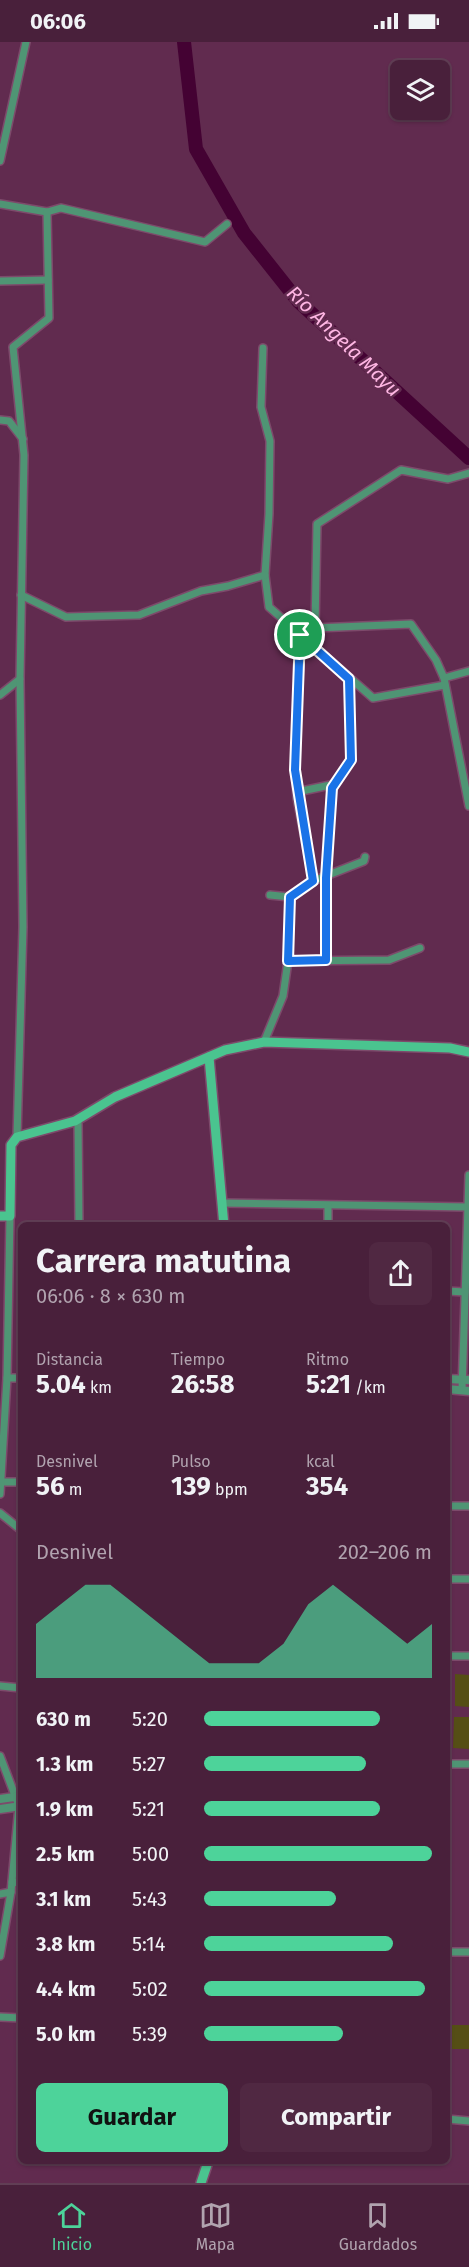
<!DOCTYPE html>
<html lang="es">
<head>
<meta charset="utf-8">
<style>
  :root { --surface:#49203b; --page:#502842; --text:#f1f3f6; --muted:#b1a3af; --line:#613e55; --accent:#4dd39a }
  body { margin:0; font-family:"Fira Sans",sans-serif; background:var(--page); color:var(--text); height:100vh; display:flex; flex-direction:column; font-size:22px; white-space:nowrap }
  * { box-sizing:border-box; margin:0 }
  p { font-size:20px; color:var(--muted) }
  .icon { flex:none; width:33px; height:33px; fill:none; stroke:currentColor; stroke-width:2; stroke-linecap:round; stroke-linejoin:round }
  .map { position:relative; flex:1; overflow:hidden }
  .sheet { position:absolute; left:18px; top:1180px; width:432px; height:942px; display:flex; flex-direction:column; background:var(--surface); border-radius:9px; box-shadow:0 2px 4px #0004,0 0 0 2px var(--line) }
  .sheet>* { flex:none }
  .fabs { position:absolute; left:390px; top:18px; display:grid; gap:12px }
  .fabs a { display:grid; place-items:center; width:60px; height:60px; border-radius:9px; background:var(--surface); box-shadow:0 2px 4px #0004,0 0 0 2px var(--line); font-size:30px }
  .pin { position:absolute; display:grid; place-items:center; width:51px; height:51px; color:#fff; margin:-26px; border:3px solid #fff; border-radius:50%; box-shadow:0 2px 6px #0007 }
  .round { display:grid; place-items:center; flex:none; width:63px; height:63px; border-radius:9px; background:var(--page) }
  .summary { display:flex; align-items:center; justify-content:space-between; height:102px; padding:0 18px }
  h1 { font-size:33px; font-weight:700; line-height:45px }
  .stats { display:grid; grid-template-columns:repeat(3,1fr); gap:9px; height:102px; padding:6px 18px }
  .stats div { display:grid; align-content:center }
  .stats b { font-size:26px; font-weight:700 }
  .stats small { font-size:16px; font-weight:400 }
  .stats p { font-size:16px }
  .chart { height:168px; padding:12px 18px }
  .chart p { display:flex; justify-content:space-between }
  .chart svg { width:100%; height:108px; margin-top:6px; fill:var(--accent); opacity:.7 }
  .primary-button { display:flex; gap:12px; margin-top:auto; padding:12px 18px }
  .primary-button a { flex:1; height:69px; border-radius:9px; background:var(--accent); color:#111; font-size:24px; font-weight:700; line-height:69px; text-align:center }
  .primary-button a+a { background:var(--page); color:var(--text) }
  ul { padding:0 18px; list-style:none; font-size:20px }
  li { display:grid; grid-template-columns:96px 72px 1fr; align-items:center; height:45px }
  li i { height:15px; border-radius:8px; background:var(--accent) }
  .status { display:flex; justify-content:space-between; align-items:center; height:42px; padding:0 30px; background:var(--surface); direction:ltr }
  .status svg { height:16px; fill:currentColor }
  .dock { display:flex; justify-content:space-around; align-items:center; height:84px; border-top:2px solid var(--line); background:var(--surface); font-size:16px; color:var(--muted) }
  .dock a { display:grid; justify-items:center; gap:3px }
  .dock .on { color:var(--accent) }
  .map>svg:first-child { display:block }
  .green { fill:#554e15 }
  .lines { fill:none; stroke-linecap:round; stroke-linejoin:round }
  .river { stroke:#440233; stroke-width:14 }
  .minor-casing { stroke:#7d4a6b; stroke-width:10 }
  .tertiary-casing { stroke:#7d4a6b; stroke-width:11 }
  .secondary-casing { stroke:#7d4a6b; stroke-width:12 }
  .minor { stroke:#4f9574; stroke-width:7 }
  .tertiary { stroke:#4f9574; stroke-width:8 }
  .secondary { stroke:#4ac48f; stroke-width:9 }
  .route-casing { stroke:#fff; stroke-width:12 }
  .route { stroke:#1a73e8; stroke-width:8 }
  .labels { text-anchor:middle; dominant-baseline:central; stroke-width:5; stroke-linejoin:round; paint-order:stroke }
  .water-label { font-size:20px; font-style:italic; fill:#feb6e3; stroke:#612b4f }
</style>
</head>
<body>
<div class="status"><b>06:06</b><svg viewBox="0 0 49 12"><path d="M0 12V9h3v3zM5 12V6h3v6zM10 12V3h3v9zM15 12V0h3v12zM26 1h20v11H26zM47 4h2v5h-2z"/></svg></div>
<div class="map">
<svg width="469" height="2141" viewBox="0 0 469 2141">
  <rect width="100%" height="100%" fill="#612b4f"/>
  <g class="green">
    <polygon points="455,1632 469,1633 469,1665 455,1664"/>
    <polygon points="454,1675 469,1675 469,1707 453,1706"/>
    <rect x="447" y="1983" width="22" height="24"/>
  </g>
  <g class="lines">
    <polyline class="river" points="184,0 196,107 244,191 298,259 469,416"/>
    <g class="minor-casing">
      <g id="minor">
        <polyline points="0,119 26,0"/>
        <polyline points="0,162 47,170 61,166 205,200 227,182"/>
        <polyline points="0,239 48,238"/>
        <polyline points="263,306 261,365 270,399 269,472 265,533 269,565 373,656 445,643"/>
        <polyline points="0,378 9,379 23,397"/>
        <polyline points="21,553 66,575 139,573 201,549 228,544 265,533"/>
        <polyline points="315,586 317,482 401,428 448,437 469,431"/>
        <polyline points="300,593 315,586 411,582 436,618 444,636 469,764"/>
        <polyline points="300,593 295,728 297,756 313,839"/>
        <polyline points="444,636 469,629"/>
        <polyline points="0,653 20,637 24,413 13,305 49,276 47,170"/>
        <polyline points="297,750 335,742"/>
        <polyline points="270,853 290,855 313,839 364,819 365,815"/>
        <polyline points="326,918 326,835 332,746 351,718 349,637"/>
        <polyline points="288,919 389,918 420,906"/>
        <polyline points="264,1000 283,954 288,919 290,855"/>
        <polyline points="78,1077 79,1184"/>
        <polyline points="17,1095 23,885 20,637"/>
        <polyline points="222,1161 468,1165"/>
        <polyline points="328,1184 328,1164"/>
        <polyline points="447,1249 465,1250"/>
        <polyline points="7,1336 21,1336"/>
        <polyline points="462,1348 469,1133"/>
        <polyline points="2,1440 21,1440"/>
        <polyline points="0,1452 7,1336 10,1174"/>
        <polyline points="447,1464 469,1464"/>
        <polyline points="0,1471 21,1488"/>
        <polyline points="447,1537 469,1537"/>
        <polyline points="447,1614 469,1614"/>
        <polyline points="0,1644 21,1646"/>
        <polyline points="0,1714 19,1764 11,1850 0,1914"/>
        <polyline points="447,1722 469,1722"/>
        <polyline points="12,1840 21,1841"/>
        <polyline points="0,1852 11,1850"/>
        <polyline points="447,1910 469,1910"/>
        <polyline points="0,1975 21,1976"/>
        <polyline points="447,2077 469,2079"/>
      </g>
    </g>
    <g class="tertiary-casing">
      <g id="tertiary">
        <polyline points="447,1337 469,1338"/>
        <polyline points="447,1347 469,1349"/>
        <polyline points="0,1757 21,1754"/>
        <polyline points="0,1767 21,1764"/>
      </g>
    </g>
    <g class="secondary-casing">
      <g id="secondary">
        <polyline points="209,1015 224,1184"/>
        <polyline points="0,1174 10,1174 11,1103 17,1095 75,1079 115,1055 225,1008 264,1000 450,1006 469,1010"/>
        <polyline points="201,2141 208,2120"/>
      </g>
    </g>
    <use href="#minor" class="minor"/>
    <use href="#tertiary" class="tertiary"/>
    <use href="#secondary" class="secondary"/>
  </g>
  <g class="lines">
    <g class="route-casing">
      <polygon id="route" points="300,593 349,637 351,718 332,746 326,836 326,918 288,919 290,855 313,839 295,728"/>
    </g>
    <use href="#route" class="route"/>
  </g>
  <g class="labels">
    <g class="water-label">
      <text transform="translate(344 299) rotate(44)">Río Angela Mayu</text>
    </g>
  </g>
</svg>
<div class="fabs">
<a><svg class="icon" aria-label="layers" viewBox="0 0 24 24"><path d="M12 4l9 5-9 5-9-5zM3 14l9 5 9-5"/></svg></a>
</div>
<div class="pin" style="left:300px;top:593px;background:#1e9e55"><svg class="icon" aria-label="arrive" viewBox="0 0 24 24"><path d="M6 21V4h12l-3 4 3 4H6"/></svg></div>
<section class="sheet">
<div class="summary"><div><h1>Carrera matutina</h1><p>06:06 · 8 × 630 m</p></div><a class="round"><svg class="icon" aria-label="share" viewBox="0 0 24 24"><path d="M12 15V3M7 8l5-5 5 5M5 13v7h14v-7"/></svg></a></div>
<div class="stats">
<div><p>Distancia</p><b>5.04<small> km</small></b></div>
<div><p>Tiempo</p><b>26:58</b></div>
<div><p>Ritmo</p><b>5:21<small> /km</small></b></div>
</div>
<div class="stats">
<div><p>Desnivel</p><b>56<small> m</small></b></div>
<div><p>Pulso</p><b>139<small> bpm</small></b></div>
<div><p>kcal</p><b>354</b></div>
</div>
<div class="chart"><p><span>Desnivel</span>202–206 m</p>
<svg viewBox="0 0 160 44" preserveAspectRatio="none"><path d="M0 44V22L10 14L20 6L30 6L40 14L50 22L60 30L70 38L80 38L90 38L100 30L110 14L120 6L130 14L140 22L150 30L160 22V44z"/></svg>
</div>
<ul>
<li><b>630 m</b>5:20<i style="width:77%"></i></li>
<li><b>1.3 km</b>5:27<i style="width:71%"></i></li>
<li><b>1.9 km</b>5:21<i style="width:77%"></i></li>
<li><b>2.5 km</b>5:00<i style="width:100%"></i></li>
<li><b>3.1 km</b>5:43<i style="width:58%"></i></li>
<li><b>3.8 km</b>5:14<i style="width:83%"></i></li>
<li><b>4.4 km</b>5:02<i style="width:97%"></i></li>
<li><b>5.0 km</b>5:39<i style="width:61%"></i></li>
</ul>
<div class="primary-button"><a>Guardar</a><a>Compartir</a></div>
</section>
</div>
<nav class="dock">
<a class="on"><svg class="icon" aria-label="home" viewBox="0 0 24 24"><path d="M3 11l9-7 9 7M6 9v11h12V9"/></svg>Inicio</a>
<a><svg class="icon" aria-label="map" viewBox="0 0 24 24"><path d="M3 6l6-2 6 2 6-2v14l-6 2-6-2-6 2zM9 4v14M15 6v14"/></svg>Mapa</a>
<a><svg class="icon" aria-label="saved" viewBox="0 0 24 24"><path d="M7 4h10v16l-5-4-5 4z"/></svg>Guardados</a>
</nav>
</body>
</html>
